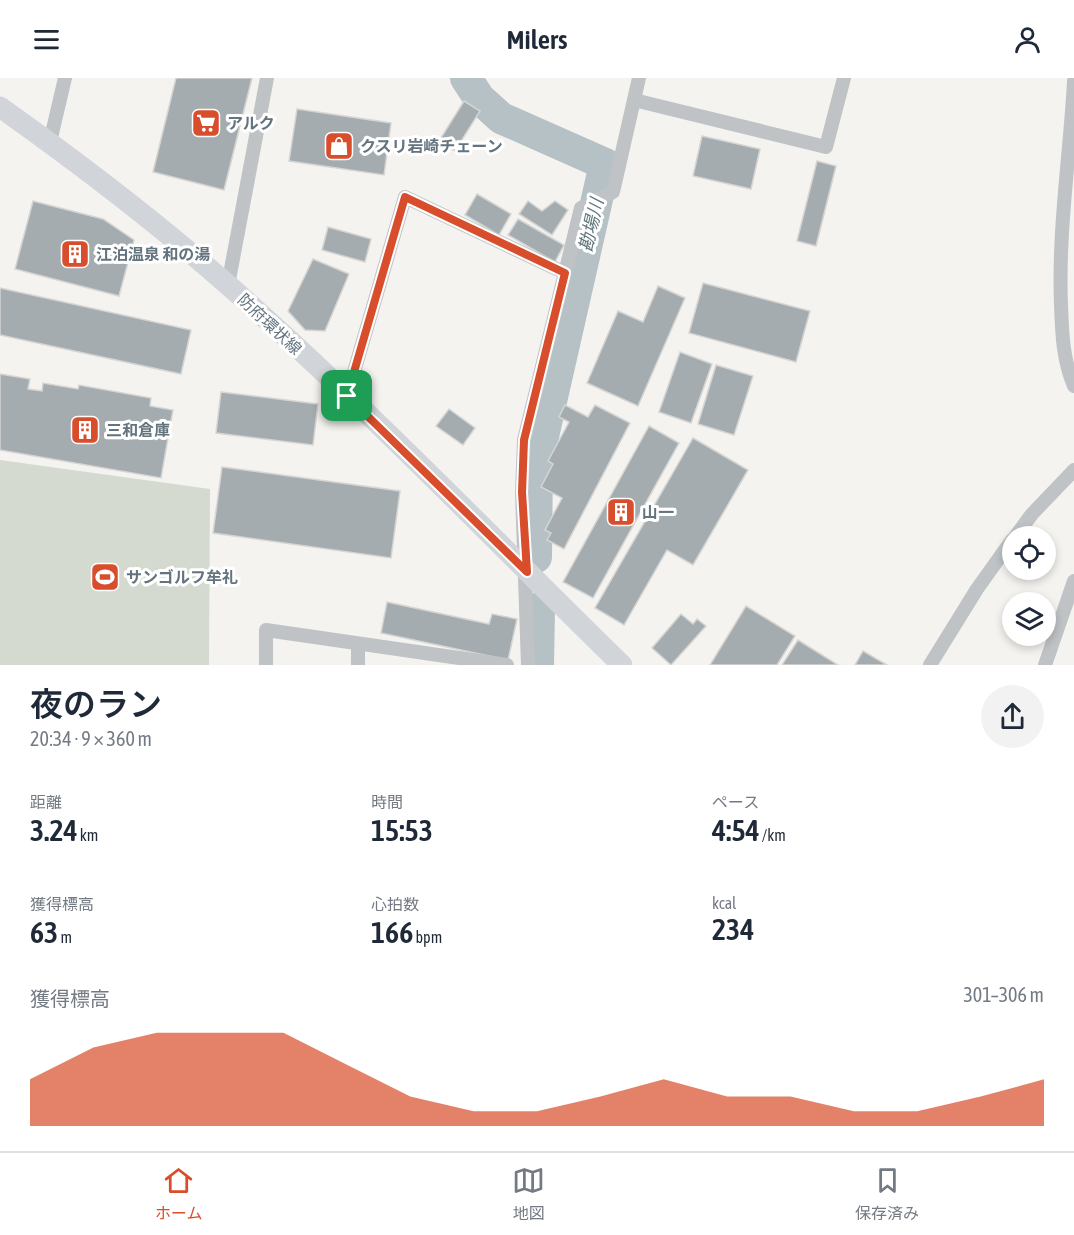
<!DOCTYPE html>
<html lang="ja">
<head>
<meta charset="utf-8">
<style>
  :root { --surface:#fff; --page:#f2f2f3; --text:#1f2937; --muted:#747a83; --line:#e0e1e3; --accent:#d84d2b }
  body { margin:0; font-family:"Asap Condensed","Noto Sans JP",sans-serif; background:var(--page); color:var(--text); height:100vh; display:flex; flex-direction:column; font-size:22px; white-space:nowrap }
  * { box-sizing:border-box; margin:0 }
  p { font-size:20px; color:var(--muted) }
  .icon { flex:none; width:33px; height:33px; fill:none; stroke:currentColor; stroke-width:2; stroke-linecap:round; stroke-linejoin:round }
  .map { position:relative; height:587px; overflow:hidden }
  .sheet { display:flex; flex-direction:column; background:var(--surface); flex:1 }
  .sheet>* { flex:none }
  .fabs { position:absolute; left:1002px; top:448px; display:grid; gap:12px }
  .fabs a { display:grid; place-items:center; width:54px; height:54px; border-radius:50%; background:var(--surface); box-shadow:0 3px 9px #0003; font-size:30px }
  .pin { position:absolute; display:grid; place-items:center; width:51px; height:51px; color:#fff; margin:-26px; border-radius:12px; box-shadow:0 3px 9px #0006 }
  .round { display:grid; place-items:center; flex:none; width:63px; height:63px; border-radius:32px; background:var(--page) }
  .overview { display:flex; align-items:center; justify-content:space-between; height:102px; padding:0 30px }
  h1 { font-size:33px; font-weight:600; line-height:45px }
  .metrics { display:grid; grid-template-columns:repeat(3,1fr); gap:9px; height:102px; padding:6px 30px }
  .metrics div { display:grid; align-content:center }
  .metrics b { font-size:30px; font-weight:600 }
  .metrics small { font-size:16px; font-weight:400 }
  .metrics p { font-size:16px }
  .chart { height:168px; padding:12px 30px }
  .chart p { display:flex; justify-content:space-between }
  .chart svg { width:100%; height:108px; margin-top:6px; fill:var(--accent); opacity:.7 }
  header { display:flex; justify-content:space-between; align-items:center; height:78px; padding:0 30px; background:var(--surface); font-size:27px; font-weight:600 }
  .tab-bar { display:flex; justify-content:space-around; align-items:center; height:84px; border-top:2px solid var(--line); background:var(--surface); font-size:16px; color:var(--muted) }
  .tab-bar a { display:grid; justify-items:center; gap:3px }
  .tab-bar .on { color:var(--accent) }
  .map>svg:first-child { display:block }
  .grass { fill:#d5dad1 }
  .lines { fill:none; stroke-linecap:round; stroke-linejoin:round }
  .river { stroke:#b5c1c5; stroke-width:32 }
  .building { fill:#a4acb0; stroke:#d5d5d3; stroke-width:1.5 }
  .minor { stroke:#bfc3c6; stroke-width:14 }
  .primary { stroke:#d1d5d9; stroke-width:21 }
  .route-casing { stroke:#fff; stroke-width:12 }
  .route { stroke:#d84d2b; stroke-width:8 }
  .labels { text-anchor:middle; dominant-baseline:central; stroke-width:6; stroke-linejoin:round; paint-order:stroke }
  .poi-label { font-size:16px; font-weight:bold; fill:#64747f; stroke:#fff; text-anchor:start }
  .street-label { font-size:16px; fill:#64747f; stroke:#fff }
  .water-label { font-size:18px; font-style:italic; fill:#60767d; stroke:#fff }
</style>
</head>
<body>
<header><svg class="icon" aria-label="menu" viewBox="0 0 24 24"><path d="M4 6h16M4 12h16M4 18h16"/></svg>Milers<svg class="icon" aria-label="person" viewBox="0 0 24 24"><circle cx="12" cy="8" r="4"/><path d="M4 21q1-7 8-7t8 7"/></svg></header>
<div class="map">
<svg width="1074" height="587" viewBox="0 0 1074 587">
  <rect width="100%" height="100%" fill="#f4f3f0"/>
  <polygon class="grass" points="0,382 210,411 209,587 0,587"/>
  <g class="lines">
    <g class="river">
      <polyline points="466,0 479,20 501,40 605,86 537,385 536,479"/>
      <polyline points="538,587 539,530"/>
    </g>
  </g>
  <g class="building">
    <polygon points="176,0 252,0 224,112 153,94"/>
    <polygon points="464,23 480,33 455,73 439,63"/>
    <polygon points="297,31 391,45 384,97 289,83"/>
    <polygon points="702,58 760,71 751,111 693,98"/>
    <polygon points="817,83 836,88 816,168 797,163"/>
    <polygon points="477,116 511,136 499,157 465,137"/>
    <polygon points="33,123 103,141 134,162 119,218 15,191"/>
    <polygon points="528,123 542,133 555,123 568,132 552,157 519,136"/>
    <polygon points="518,141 564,167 555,184 508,157"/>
    <polygon points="328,149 371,161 365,184 322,172"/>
    <polygon points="313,181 349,196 325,253 305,252 288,233"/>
    <polygon points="703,205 810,233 796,284 689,255"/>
    <polygon points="658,208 685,220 638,328 587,305 618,233 643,244"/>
    <polygon points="0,210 191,252 181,296 0,257"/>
    <polygon points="680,274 712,286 691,345 659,334"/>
    <polygon points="716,287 753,298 734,357 698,346"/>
    <polygon points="0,296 30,301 28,311 42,313 43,305 78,311 79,307 151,320 150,328 173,332 161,400 0,372"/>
    <polygon points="221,314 318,326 313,367 216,355"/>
    <polygon points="565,327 588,339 595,327 630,345 564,471 547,462 551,455 545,452 562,420 541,409 553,386 548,383 569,344 559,339"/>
    <polygon points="449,331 475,350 463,367 436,348"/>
    <polygon points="649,348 679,365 593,520 563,504"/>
    <polygon points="693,360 748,392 693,487 667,472 624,547 595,530"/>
    <polygon points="222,389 400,413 391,480 213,455"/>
    <polygon points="387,524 489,546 492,536 517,541 508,582 381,555"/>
    <polygon points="746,528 795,558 777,587 710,587"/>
    <polygon points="681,536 693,546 697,541 706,548 671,587 652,570"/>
    <polygon points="798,562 838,587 782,587"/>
    <polygon points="863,573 887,587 855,587"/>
  </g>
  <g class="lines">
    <g class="minor">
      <path d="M1074 3C1070 78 1058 152 1061 227 1062 256 1063 282 1074 308"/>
      <polyline points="634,22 826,69 844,0"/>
      <polyline points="50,64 65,0"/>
      <polyline points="228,207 267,0"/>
      <polyline points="347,318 405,119 565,195"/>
      <polyline points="1015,459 1032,436 1074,392"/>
      <polyline points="358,566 358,587"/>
      <polyline points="266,587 266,552 507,587"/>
      <polyline points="528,587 522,414 524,362 581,130 613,114 639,0"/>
      <polyline points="930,587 977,511 1012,462"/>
      <polyline points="1045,587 1074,503"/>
    </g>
    <path class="primary" d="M0 29C79 85 155 143 228 207 365 327 492 460 622 587"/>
  </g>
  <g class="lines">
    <g class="route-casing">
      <polygon id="route" points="405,119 565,195 524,362 522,414 527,494 347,318"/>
    </g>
    <use href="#route" class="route"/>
  </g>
  <defs>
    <g id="supermarket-square" transform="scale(1.5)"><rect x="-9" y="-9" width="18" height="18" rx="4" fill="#d84d2b" stroke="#fff"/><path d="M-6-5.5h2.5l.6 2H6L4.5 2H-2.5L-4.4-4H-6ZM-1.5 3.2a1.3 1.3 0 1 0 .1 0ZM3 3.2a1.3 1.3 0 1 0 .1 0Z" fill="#fff"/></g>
    <g id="shop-square" transform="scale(1.5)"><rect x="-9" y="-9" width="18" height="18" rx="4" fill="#d84d2b" stroke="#fff"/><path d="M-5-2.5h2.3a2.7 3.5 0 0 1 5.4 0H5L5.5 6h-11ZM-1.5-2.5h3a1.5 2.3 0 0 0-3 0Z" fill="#fff"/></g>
    <g id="building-square" transform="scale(1.5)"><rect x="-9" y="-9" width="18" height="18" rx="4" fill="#d84d2b" stroke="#fff"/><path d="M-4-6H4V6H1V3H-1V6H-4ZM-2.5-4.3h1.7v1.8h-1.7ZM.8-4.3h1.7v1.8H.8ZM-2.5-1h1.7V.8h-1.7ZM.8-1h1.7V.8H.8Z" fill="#fff"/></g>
    <g id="stadium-square" transform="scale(1.5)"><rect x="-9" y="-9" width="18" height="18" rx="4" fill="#d84d2b" stroke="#fff"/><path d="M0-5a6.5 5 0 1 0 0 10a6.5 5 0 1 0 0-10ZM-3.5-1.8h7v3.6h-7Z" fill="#fff"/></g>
  </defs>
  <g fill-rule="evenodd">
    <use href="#supermarket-square" x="206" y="45"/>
    <use href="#shop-square" x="339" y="68"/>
    <use href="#building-square" x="75" y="176"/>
    <use href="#building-square" x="85" y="352"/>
    <use href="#building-square" x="621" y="434"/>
    <use href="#stadium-square" x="105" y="499"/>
  </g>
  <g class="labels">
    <g class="poi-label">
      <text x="227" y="45">アルク</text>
      <text x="360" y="68">クスリ岩崎チェーン</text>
      <text x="96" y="176">江泊温泉 和の湯</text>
      <text x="106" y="352">三和倉庫</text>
      <text x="642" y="434">山一</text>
      <text x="126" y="499">サンゴルフ牟礼</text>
    </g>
    <g class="street-label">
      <text transform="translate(270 246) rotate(43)">防府環状線</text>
    </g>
    <g class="water-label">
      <text transform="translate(591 147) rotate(-77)">勘場川</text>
    </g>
  </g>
</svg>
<div class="fabs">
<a><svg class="icon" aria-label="locate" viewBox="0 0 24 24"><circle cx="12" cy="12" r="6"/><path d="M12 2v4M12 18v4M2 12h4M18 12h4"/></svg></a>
<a><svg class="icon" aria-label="layers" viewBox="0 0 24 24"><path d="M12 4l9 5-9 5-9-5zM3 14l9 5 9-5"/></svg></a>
</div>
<div class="pin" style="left:347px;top:318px;background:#1e9e55"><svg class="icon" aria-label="arrive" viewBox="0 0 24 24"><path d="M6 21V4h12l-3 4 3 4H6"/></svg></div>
</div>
<section class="sheet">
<div class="overview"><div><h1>夜のラン</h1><p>20:34 · 9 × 360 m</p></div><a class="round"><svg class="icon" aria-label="share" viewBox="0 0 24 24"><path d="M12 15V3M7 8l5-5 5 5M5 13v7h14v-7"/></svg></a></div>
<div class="metrics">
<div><p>距離</p><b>3.24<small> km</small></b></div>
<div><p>時間</p><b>15:53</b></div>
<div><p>ペース</p><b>4:54<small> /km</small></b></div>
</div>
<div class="metrics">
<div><p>獲得標高</p><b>63<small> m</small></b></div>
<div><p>心拍数</p><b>166<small> bpm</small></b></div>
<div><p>kcal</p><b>234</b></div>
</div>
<div class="chart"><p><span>獲得標高</span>301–306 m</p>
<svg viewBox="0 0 160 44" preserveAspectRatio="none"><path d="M0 44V25L10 12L20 6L30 6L40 6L50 19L60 32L70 38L80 38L90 32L100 25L110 32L120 32L130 38L140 38L150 32L160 25V44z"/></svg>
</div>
</section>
<nav class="tab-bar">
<a class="on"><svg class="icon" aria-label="home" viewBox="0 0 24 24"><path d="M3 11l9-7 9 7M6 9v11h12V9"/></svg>ホーム</a>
<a><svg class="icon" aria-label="map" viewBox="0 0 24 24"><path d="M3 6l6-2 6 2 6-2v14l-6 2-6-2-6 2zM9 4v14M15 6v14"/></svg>地図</a>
<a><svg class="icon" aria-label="saved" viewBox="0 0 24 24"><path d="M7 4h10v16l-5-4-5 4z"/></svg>保存済み</a>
</nav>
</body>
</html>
